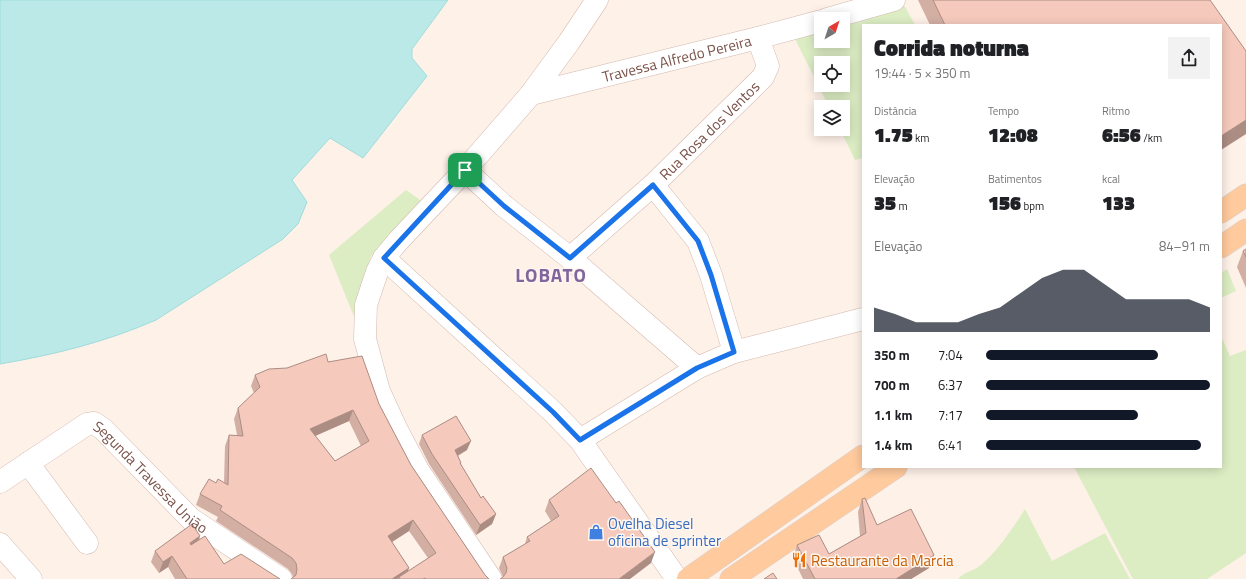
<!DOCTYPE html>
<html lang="pt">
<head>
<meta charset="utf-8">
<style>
  :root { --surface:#fff; --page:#f2f2f2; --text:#202124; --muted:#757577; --accent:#111827 }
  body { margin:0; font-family:"Titillium Web",sans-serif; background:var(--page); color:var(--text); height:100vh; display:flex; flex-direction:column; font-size:15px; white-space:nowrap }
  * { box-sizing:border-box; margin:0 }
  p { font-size:13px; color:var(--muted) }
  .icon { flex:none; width:22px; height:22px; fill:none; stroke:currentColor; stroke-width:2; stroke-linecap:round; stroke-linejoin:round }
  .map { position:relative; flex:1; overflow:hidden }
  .drawer { position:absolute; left:862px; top:24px; width:360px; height:444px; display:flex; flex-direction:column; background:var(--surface); border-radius:0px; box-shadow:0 2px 10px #0003 }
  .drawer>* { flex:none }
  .needle { width:26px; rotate:39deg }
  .buttons { position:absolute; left:814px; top:12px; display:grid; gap:8px }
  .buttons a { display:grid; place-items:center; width:36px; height:36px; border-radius:0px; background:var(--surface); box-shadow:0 2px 10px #0003; font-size:20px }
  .pin { position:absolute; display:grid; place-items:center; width:34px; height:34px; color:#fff; margin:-17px; border-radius:8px; box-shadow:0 2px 6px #0006 }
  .round { display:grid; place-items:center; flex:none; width:42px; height:42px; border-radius:0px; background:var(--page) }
  .overview { display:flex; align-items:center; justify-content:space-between; height:68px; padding:0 12px }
  h1 { font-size:22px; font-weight:800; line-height:30px }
  .stats { display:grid; grid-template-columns:repeat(3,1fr); gap:6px; height:68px; padding:4px 12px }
  .stats div { display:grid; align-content:center }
  .stats b { font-size:20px; font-weight:800 }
  .stats small { font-size:11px; font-weight:400 }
  .stats p { font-size:11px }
  .chart { height:112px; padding:8px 12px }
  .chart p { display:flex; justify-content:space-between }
  .chart svg { width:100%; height:72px; margin-top:4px; fill:var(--accent); opacity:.7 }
  ul { padding:0 12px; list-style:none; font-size:13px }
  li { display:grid; grid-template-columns:64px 48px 1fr; align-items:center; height:30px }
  li i { height:10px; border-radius:5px; background:var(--accent) }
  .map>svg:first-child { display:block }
  .green { fill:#dcedc4; fill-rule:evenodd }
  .water { fill:#bae9e8; stroke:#a0dcdb }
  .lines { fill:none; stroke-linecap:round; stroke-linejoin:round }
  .minor-casing { stroke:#d4b9af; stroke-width:23 }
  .major-casing { stroke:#dacfcc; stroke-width:23 }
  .minor { stroke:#fff; stroke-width:22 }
  .major { stroke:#ffca9d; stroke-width:22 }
  .wall { fill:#d3aea3; fill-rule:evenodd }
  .shaded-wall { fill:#ac8d84 }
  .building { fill:#f5cabd; stroke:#ac8d84; fill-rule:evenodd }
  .route-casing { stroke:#fff; stroke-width:8 }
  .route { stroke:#1a73e8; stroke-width:5 }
  .labels { text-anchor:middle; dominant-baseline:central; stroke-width:3; stroke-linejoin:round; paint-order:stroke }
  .street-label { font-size:15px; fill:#7a5249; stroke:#fff6ef }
  .shop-label { font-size:15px; fill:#366cbe; stroke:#fff6ef; text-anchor:start }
  .food-label { font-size:15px; fill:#c56008; stroke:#fff6ef; text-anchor:start }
  .district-label { font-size:19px; font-weight:bold; letter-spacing:1px; fill:#81659d; stroke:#fff6ef }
</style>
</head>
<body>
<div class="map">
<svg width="1246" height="579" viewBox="0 0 1246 579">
  <rect width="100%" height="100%" fill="#fef1e8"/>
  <g class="green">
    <path d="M904 5 915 25H863V158L855 160 840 129H843V107H829L794 37 821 29V41H843V23ZM821 63H843V85H821Z"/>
    <polygon points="406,190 423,202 371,256 355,319 329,255"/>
    <polygon points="1227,269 1236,291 1221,298 1221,273"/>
    <polygon points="1221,336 1230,356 1246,350 1246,553 1207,579 1133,579 1074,467 1221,467"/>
    <path d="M1025 509 1052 561 1105 533 1130 579H958C965 571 975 571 982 564 1000 548 1012 529 1025 509Z"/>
  </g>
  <path class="water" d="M0 0H448L412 49V58L427 76 363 158 330 138 292 180 307 202 298 224 283 239 156 320C106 342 53 355 0 364Z"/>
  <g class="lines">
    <g class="minor-casing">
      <g id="minor">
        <polyline points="827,19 894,0"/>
        <path id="s1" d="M531 94 758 38 821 21"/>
        <polyline points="465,170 504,206 570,258 697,368"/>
        <polyline points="653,185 698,241 711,275 734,352"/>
        <polyline points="384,258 553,412 580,440 677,579"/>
        <path id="s2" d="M570 258 653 185 763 77 768 66 758 38"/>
        <polyline points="580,440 697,368 734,352 863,319"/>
        <polyline points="28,463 87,543"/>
        <path id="s3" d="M0 482 87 424 94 423 103 429 191 519 281 579"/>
        <polyline points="0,544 31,579"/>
        <polyline points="491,579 418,470 396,428 379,391 365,339 366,305 377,272 384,258 399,240 465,170 531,94 569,42 597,0"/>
      </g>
    </g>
    <g class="major-casing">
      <g id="major">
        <polyline points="1221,212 1246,195"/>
        <polyline points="1221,247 1246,230"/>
        <polyline points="688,579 863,456"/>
        <polyline points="731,579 896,467"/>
      </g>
    </g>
    <use href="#minor" class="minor"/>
    <use href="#major" class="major"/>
  </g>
  <g class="wall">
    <polygon points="918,0 1210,0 1221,25 930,25"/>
    <polygon points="1246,249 1246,288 1237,267 1243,251"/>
    <path d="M328 362 379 404 411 465 485 575 489 579H291L293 577 292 574 288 569 216 521 218 517 196 505 200 494 216 483H224L225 446 229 435H237L234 419 238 408 254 393 251 386 255 375 287 368ZM349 421 361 446 335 461 315 436ZM409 531 428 558 407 572 409 568 392 542Z"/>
    <polygon points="422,435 467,450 458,456 461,463 461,465 481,498 496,514 492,524 476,535 429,464 419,444"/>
    <polygon points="862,499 877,525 934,555 929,568 911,579 803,579 793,558 797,545 829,554 860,536 858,512"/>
    <polygon points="549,500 651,563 502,578 503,577 499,568 503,557 525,544 527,537 551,521 545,511"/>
    <polygon points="200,536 199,540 224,564 280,579 175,579 168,567 159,573 151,562 155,551"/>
  </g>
  <g class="shaded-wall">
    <polygon points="1246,120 1246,134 1221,150 1221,136"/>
    <polygon points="353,410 349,421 306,440 310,429"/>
    <polygon points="471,441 467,450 451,459 455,450"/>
    <polygon points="496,514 492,524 476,535 480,525"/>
    <polygon points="413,520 409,531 384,547 388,536"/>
    <polygon points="200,536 196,547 186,554 190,543"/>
    <polygon points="655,552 651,563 630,579 619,579"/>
    <polygon points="934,555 929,568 911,579 896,579"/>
    <polygon points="172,556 168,567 159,573 163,562"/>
    <polygon points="409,568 405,579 399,577 398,579 392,579"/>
  </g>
  <g class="building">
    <polygon points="933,0 1210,0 1246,51 1246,120 1221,136 1221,25 945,25"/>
    <polygon points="1246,249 1246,257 1243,251"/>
    <path d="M326 354 328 362 362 356 379 404 411 465 485 575 489 579H426L425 578 423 579H400L399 577 436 553 413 520 388 536 409 568 392 579H291L296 575 297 569 296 563 292 558 220 510 222 506 200 494 209 479 216 483 218 479 228 485 229 435 243 436 238 408 260 387 255 375 269 369 287 368ZM353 410 369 441 335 461 310 429Z"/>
    <polygon points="456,416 471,441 455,450 461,463 460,463 481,498 483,496 496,514 480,525 432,454 422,435"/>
    <polygon points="591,468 616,503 619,501 655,552 619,579 500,579 502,578 506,573 507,568 503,557 530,541 527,537 559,516 549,500"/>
    <polygon points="865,498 877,525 911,509 934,555 896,579 815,579 797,545 819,535 829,554 866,533 862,499"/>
    <polygon points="192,524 200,536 190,543 191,545 205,536 224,564 241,554 280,579 187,579 172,556 163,562 155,551"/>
    <polygon points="773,573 777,579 764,579"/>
  </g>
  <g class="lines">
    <g class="route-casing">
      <polygon id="route" points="465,170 504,206 570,258 653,185 698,241 711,275 734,352 697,368 580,440 553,412 384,258"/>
    </g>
    <use href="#route" class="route"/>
  </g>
  <defs>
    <g id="shop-bare" transform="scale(1.2)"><path d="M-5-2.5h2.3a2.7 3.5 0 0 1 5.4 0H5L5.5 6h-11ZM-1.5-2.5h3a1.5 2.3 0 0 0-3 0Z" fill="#3f7fe0" stroke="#fff6ef" stroke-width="2.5" paint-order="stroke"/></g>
    <g id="restaurant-bare" transform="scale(1.2)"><path d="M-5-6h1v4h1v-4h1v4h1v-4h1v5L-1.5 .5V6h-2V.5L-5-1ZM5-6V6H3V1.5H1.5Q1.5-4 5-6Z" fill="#e8710a" stroke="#fff6ef" stroke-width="2.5" paint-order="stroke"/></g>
  </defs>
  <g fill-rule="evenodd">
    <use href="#shop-bare" x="596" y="532"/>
    <use href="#restaurant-bare" x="799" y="560"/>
  </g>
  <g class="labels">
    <g class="street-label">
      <text stroke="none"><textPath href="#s1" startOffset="150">Travessa Alfredo Pereira</textPath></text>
      <text stroke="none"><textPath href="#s2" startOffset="189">Rua Rosa dos Ventos</textPath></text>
      <text stroke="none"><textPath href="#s3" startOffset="190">Segunda Travessa União</textPath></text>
    </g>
    <g class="shop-label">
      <text x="608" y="523">Ovelha Diesel<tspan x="608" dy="17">oficina de sprinter</tspan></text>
    </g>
    <g class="food-label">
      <text x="811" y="560">Restaurante da Marcia</text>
    </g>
    <g class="district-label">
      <text x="551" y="274">LOBATO</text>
    </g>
  </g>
</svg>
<div class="buttons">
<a><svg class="needle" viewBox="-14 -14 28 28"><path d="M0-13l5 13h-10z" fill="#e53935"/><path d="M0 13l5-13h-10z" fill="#757577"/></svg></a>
<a><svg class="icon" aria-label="locate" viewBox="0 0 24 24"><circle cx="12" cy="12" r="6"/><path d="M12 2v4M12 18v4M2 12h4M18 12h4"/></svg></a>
<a><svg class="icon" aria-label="layers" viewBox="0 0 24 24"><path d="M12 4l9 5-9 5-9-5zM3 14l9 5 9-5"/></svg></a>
</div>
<div class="pin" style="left:465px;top:170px;background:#1e9e55"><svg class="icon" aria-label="arrive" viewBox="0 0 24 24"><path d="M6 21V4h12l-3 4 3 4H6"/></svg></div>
<section class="drawer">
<div class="overview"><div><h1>Corrida noturna</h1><p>19:44 · 5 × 350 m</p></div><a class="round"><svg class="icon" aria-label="share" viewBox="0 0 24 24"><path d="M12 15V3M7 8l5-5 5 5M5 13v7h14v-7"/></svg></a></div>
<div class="stats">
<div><p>Distância</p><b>1.75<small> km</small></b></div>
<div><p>Tempo</p><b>12:08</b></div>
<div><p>Ritmo</p><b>6:56<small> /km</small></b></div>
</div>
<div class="stats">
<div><p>Elevação</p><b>35<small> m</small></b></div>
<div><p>Batimentos</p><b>156<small> bpm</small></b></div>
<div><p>kcal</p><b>133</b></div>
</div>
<div class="chart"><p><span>Elevação</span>84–91 m</p>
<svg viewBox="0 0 160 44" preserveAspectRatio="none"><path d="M0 44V29L10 33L20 38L30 38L40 38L50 33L60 29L70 20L80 11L90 6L100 6L110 15L120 24L130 24L140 24L150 24L160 29V44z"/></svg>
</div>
<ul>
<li><b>350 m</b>7:04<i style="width:77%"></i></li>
<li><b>700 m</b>6:37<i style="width:100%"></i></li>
<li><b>1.1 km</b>7:17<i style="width:68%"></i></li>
<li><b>1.4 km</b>6:41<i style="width:96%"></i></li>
</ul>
</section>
</div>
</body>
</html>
